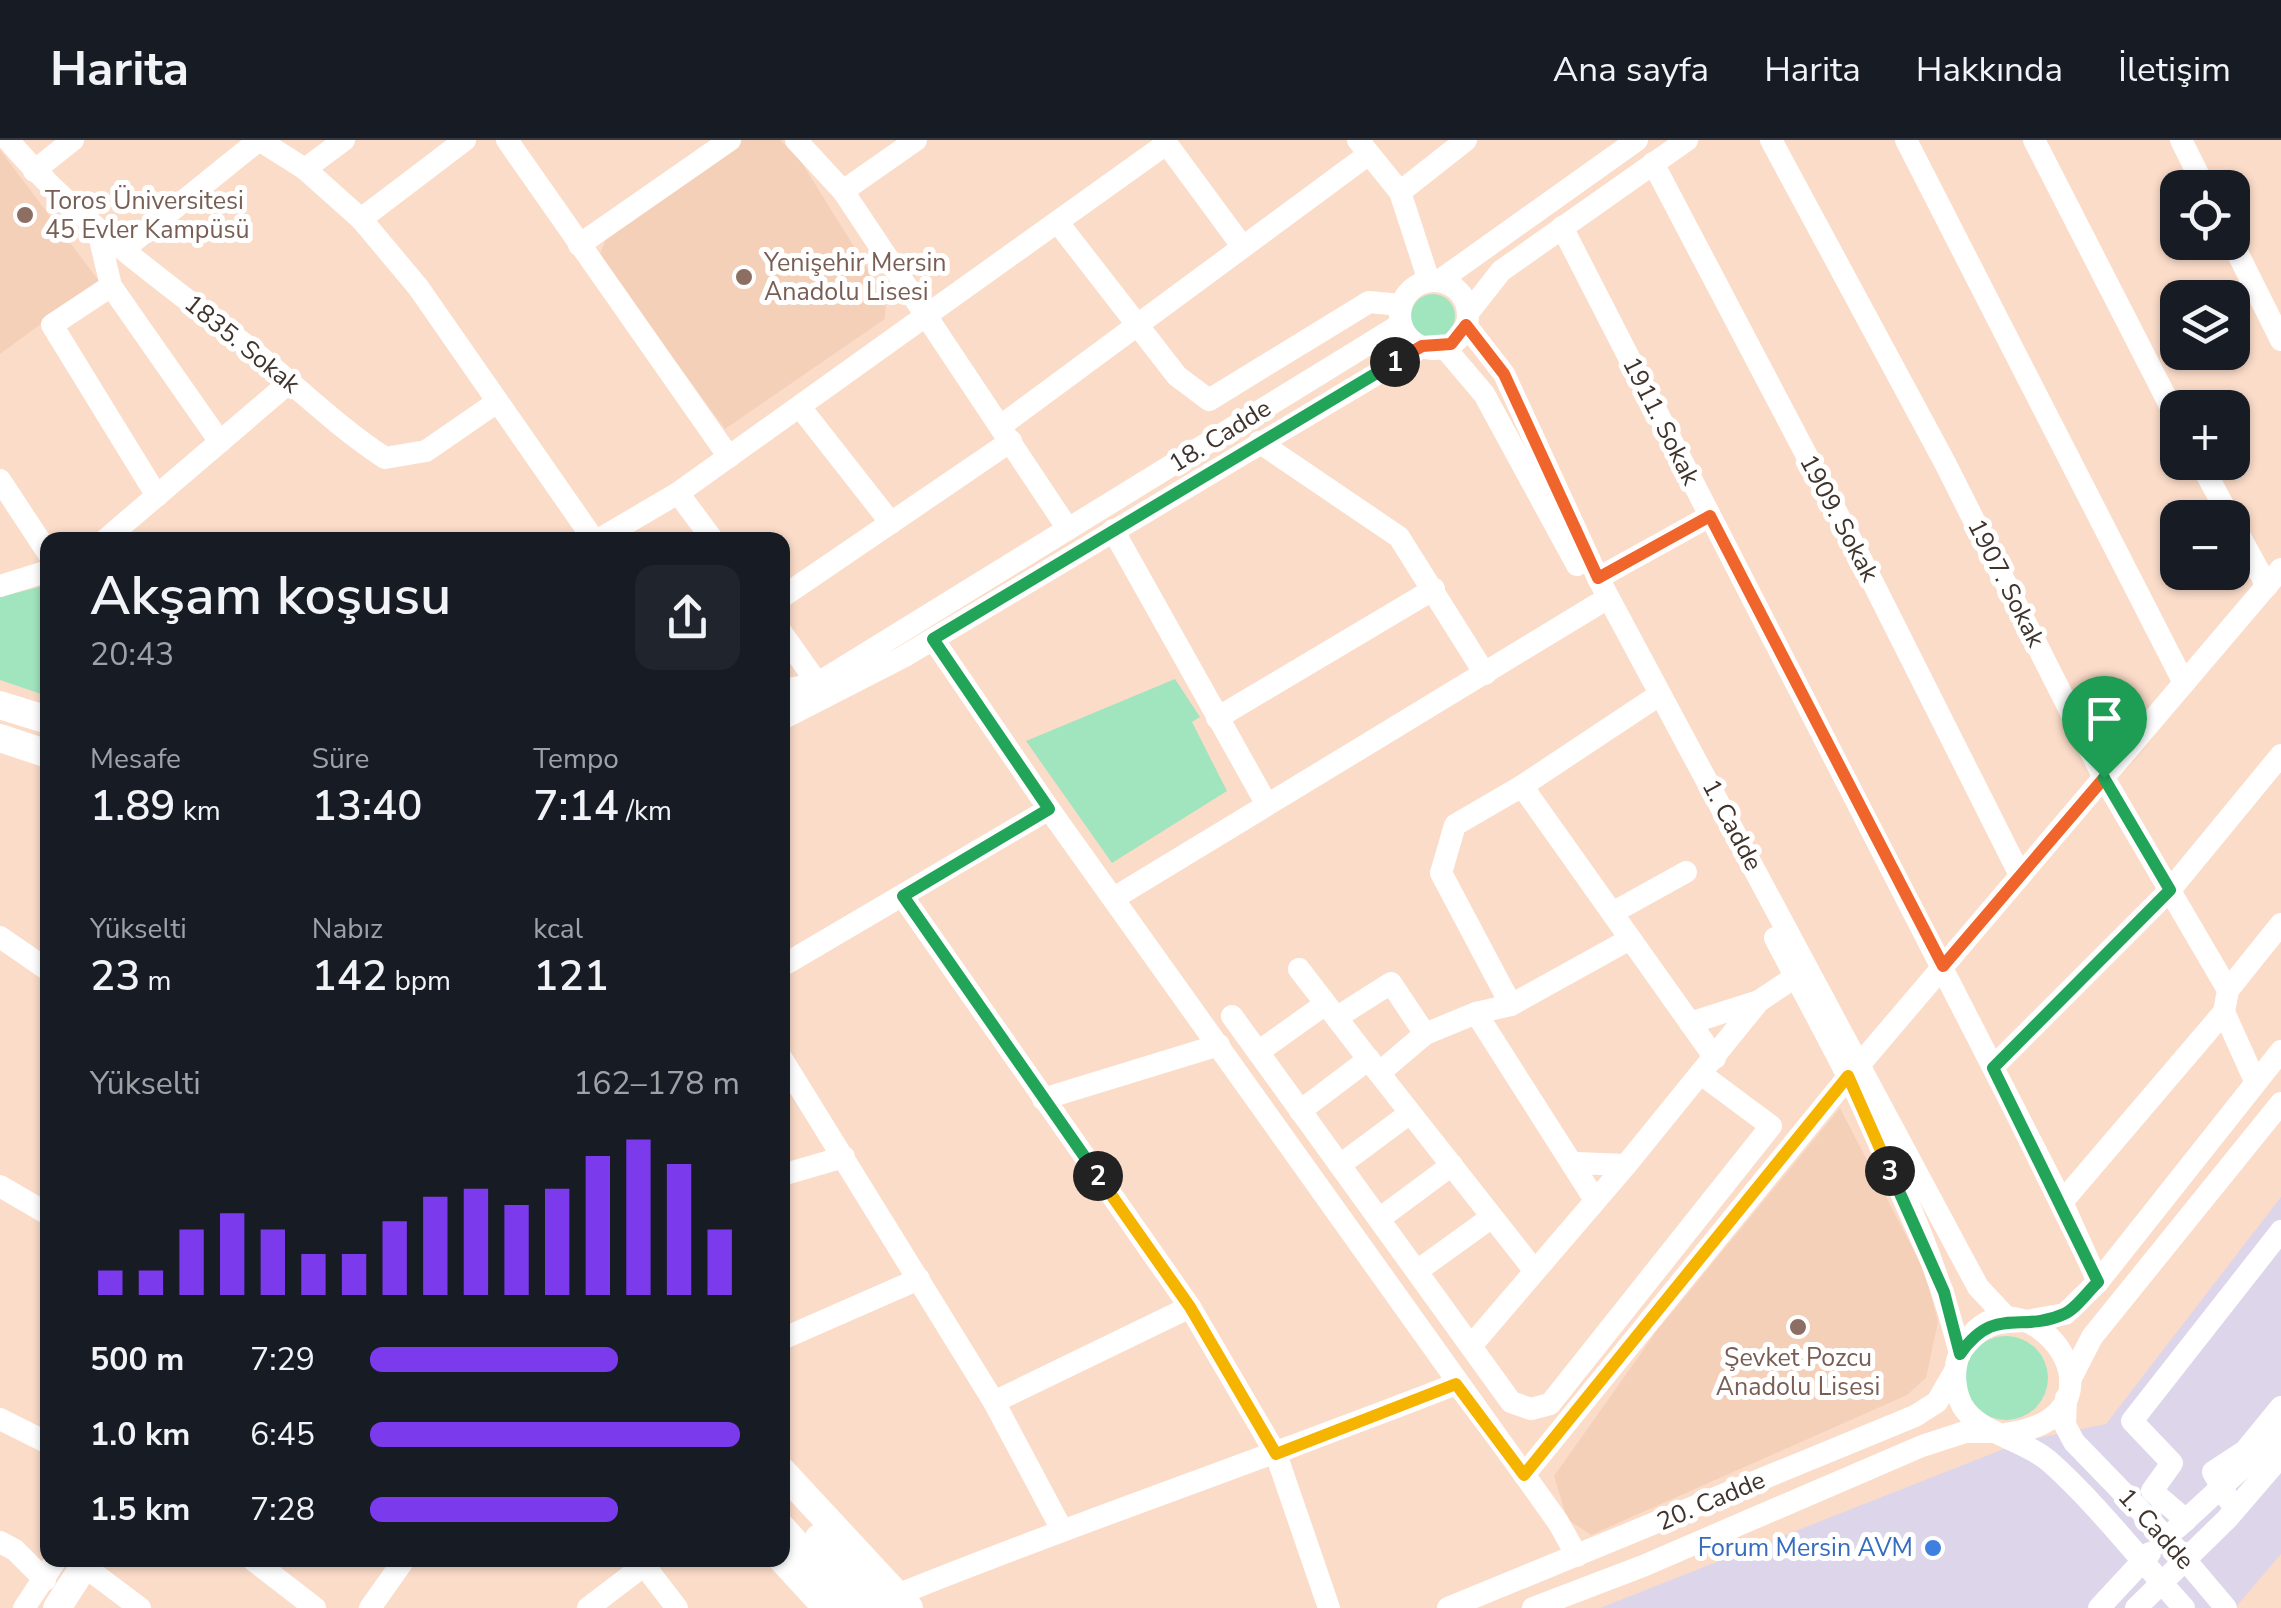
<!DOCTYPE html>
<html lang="tr">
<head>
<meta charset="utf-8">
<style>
  :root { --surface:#171b24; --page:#20242c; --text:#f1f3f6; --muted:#9ea1a6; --line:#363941; --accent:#7c3aed }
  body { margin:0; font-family:"Nunito Sans",sans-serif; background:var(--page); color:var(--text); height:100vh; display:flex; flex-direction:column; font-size:38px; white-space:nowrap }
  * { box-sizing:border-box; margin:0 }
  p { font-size:32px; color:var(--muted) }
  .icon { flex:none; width:55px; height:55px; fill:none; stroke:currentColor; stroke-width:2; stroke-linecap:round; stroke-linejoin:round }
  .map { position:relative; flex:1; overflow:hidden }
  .side { position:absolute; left:40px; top:392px; width:750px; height:1035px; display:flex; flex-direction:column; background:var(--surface); border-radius:20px; box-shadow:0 2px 8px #0004 }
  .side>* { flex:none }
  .buttons { position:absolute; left:2160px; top:30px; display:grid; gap:20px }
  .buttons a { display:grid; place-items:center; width:90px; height:90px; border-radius:20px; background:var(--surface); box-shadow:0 2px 8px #0004; font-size:50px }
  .pin { position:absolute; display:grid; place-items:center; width:85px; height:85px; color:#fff; margin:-102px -42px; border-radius:50% 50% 50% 0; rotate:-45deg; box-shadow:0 0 10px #0007 }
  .pin .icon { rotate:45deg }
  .km { position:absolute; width:50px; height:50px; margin:-25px; border-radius:50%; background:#222; color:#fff; font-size:28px; line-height:50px; text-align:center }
  .round { display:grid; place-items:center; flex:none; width:105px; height:105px; border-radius:20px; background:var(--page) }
  .head { display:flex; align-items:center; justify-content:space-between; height:170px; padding:0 50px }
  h1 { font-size:55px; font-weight:600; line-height:75px }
  .figures { display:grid; grid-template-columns:repeat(3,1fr); gap:15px; height:170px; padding:10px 50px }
  .figures div { display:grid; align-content:center }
  .figures b { font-size:42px; font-weight:600 }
  .figures small { font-size:28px; font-weight:400 }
  .figures p { font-size:28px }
  .chart { height:280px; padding:20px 50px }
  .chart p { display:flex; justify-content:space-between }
  .chart svg { width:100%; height:180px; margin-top:10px; stroke:var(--accent); stroke-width:6 }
  ul { padding:0 50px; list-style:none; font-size:32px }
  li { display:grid; grid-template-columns:160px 120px 1fr; align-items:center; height:75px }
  li i { height:25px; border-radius:12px; background:var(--accent) }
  header { display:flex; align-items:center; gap:60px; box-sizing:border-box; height:140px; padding:0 50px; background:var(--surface); border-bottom:2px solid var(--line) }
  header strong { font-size:48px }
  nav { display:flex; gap:55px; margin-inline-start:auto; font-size:35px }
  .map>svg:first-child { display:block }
  .commercial { fill:#ddd5ea }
  .built { fill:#f5d0b9 }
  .green { fill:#a1e5bf }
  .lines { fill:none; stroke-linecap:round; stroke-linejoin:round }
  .minor { stroke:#fff; stroke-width:22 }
  .major { stroke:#fff; stroke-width:28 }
  .split-1-casing { stroke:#fff; stroke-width:20 }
  .split-2-casing { stroke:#fff; stroke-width:20 }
  .split-3-casing { stroke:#fff; stroke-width:20 }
  .split-4-casing { stroke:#fff; stroke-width:20 }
  .split-1 { stroke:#f0652b; stroke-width:12 }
  .split-2 { stroke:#22a559; stroke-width:12 }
  .split-3 { stroke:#f5b400; stroke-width:12 }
  .split-4 { stroke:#22a559; stroke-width:12 }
  .education-dot { fill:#8d6e63; stroke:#fff; stroke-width:4 }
  .shop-dot { fill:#3f7fe0; stroke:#fff; stroke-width:4 }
  .labels { text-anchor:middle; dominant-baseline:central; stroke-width:10; stroke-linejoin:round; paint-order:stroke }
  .education-label { font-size:25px; fill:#785e54; stroke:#fff; text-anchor:start }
  .street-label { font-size:25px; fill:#3f332c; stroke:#fff }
  .shop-label { font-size:25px; fill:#366cbe; stroke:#fff; text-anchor:end }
</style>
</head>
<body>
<header>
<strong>Harita</strong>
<nav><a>Ana sayfa</a><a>Harita</a><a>Hakkında</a><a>İletişim</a></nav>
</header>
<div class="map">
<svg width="2281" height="1468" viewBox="0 0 2281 1468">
  <rect width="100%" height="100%" fill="#fbdcc9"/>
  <polygon class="commercial" points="2281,1057 2281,1414 2235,1468 1600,1468 2024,1301 2106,1284"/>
  <g class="built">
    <polygon points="741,0 780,0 800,20 886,158 885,179 725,289 599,117 608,93"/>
    <polygon points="0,10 99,141 0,214"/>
    <polygon points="1840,968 1925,1132 1938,1182 1926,1238 1907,1255 1591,1395 1567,1379 1554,1336 1656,1192"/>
  </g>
  <g class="green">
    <circle cx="1433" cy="176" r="22"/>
    <polygon points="47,445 47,556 0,540 0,457"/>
    <polygon points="1175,539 1200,577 1192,582 1227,651 1112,723 1026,601"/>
    <circle cx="2006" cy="1238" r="42"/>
  </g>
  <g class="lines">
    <g class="minor">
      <path d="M8 0C77 81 164 141 247 206 294 244 335 285 385 318L426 311 497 262"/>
      <polyline points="259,0 305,29 361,79 418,147 594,400"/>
      <polyline points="507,0 729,317"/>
      <polyline points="796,0 843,51 1068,389"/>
      <polyline points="1164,0 1242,106"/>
      <polyline points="1358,0 1400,52 1429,141"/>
      <polyline points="1771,0 1944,321 2104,638 2228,850 2224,872 2255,941"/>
      <polyline points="1906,0 2184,543"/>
      <polyline points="2034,0 2178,281"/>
      <polyline points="2181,0 2205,48"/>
      <polyline points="1653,23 1858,413 2020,735"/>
      <polyline points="305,29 344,0"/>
      <polyline points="34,31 73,0"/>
      <polyline points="843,51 916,0"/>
      <polyline points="1400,52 1466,0"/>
      <polyline points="361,79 465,0"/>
      <polyline points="1059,84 1177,236 1209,260 1369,162 1401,165"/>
      <polyline points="1562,87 2062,1062 2098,1142"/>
      <polyline points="98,91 111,146 220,302"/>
      <polyline points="2232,102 2281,200"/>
      <polyline points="579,105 730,0"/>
      <polyline points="124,109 259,0"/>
      <polyline points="1439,141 1637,0"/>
      <circle cx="1434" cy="175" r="34"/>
      <polyline points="111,146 52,185 157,356"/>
      <polyline points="1468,173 1501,131 1687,0"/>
      <polyline points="1466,185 1504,234 1598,438 1978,1147 2008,1179"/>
      <polyline points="1444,207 1484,254 1577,425"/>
      <polyline points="800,267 891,383"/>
      <polyline points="1002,285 1369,14"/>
      <polyline points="1259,302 1399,397 1485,534"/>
      <polyline points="2200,322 2230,378"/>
      <polyline points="0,340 48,413"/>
      <polyline points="678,353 713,400"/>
      <polyline points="2232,382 2267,446"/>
      <polyline points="1113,390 1266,663"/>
      <polyline points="105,400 291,241"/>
      <polyline points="598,400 678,353 1166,4"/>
      <polyline points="1598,438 1710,376"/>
      <polyline points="0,446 48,431"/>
      <polyline points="782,457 1011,301"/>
      <polyline points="782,493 818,544"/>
      <polyline points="933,499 1049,669 1558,1382 1577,1416"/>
      <polyline points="800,554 1401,184"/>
      <polyline points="1217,578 1434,449"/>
      <polyline points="782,579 903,517 1422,207"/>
      <polyline points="1522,646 1715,918"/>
      <polyline points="903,757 1190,1167 1276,1314 1329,1468"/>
      <polyline points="1114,758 1598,464"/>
      <polyline points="1612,773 1686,732"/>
      <polyline points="0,797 48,830"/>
      <path d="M1775 798C1844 929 1925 1070 1960 1214"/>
      <polyline points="782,826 1049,669"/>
      <polyline points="1299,829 1379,933"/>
      <polyline points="2228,850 2281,784"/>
      <polyline points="1511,865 1441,733 1455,685 1522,646 1650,561"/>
      <polyline points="1476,873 1595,1060"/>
      <polyline points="1232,876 1511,1262 1531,1269 1550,1264 1771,986 1701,934"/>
      <polyline points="1339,876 1391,843 1425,894"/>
      <polyline points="1690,883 1759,861"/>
      <polyline points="1258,912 1324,865"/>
      <polyline points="782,919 994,1262 1061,1388"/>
      <polyline points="1860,924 2281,429"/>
      <polyline points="1993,927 2170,750 2281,615"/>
      <polyline points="1043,959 1219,905"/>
      <polyline points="1300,971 1369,919"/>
      <polyline points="1576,1023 1626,1025"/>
      <polyline points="1340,1025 1410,973"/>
      <polyline points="782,1035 844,1017"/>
      <polyline points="0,1046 48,1074"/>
      <polyline points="2062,1062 2224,872"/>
      <polyline points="1379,1079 1452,1025"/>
      <polyline points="1534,1130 1379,933 1425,894 1476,873 1511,865 1630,799"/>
      <polyline points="1417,1131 1492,1077"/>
      <polyline points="2026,1181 2065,1174 2098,1142 2281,911"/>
      <polyline points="782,1199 919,1139"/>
      <polyline points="1471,1206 1626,1025 1759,861 1795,837"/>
      <polyline points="2070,1240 2092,1197 2281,963"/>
      <polyline points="2066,1258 2065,1285 2074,1302 2166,1397 2226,1468"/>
      <polyline points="994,1262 1190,1167"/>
      <polyline points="0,1279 48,1303"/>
      <path d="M2006 1294C2152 1273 2011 1106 1960 1213 1952 1230 1954 1256 1966 1271 1985 1295 2025 1300 2050 1322 2098 1365 2140 1420 2184 1468"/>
      <polyline points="1524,1335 1848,937"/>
      <polyline points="2229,1360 2213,1332 2245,1311 2281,1267"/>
      <polyline points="2186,1380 2152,1351 2172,1323 2132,1281 2281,1091"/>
      <polyline points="2177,1388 2281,1292"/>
      <polyline points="0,1402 15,1410 45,1440"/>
      <polyline points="253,1420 315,1468"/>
      <polyline points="640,1420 677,1468"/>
      <polyline points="84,1426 140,1468"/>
      <path d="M897 1455C1082 1380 1270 1317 1456 1244"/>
      <polyline points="24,1468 56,1420"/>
      <polyline points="370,1468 404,1420"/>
      <polyline points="588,1468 651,1420"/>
      <polyline points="1448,1468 1915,1276 1937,1262 1955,1231"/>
      <polyline points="1533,1468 1643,1426 1922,1306 1965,1292 1995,1292"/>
      <polyline points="2099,1468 2150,1413"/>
      <polyline points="2136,1468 2227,1379 2281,1316"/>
    </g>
    <g class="major">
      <polyline points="782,553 812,548"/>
      <polyline points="0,565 48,580"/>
      <polyline points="0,598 48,614"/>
      <polyline points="782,1331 909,1468"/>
      <polyline points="782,1388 853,1468"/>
      <polyline points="819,1398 881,1468"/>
      <polyline points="782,1419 827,1468"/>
      <polyline points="57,1468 88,1420"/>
    </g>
  </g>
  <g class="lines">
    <g class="split-1-casing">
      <polyline id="split-1" points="1395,222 1422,206 1451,204 1466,185 1504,234 1598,438 1710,376 1943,826 2104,638"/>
    </g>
    <g class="split-2-casing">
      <polyline id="split-2" points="1098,1036 903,756 1049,669 933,499 1395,222"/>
    </g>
    <g class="split-3-casing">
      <polyline id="split-3" points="1098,1036 1190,1167 1276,1314 1456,1244 1524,1335 1848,936 1890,1031"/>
    </g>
    <g class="split-4-casing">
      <path id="split-4" d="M1890 1031 1944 1152 1960 1214C1995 1164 2020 1194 2064 1174 2076 1169 2088 1151 2098 1142L1993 928 2170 750 2104 638"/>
    </g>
    <use href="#split-1" class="split-1"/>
    <use href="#split-2" class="split-2"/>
    <use href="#split-3" class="split-3"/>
    <use href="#split-4" class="split-4"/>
  </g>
  <g class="education-dot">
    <circle cx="25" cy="75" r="10"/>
    <circle cx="744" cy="137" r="10"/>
    <circle cx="1798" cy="1187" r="10"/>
  </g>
  <circle class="shop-dot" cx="1933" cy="1408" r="10"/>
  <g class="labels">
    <g class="education-label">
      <text x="45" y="61">Toros Üniversitesi<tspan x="45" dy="29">45 Evler Kampüsü</tspan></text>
      <text x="764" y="123">Yenişehir Mersin<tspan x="764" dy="29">Anadolu Lisesi</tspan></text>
      <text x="1798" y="1218" text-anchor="middle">Şevket Pozcu<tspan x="1798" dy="29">Anadolu Lisesi</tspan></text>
    </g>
    <g class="street-label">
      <text transform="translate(242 204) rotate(39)">1835. Sokak</text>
      <text transform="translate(1661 281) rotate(63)">1911. Sokak</text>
      <text transform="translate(1220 296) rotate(-32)">18. Cadde</text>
      <text transform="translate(1839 378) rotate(62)">1909. Sokak</text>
      <text transform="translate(2006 443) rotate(63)">1907. Sokak</text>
      <text transform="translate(1732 685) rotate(62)">1. Cadde</text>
      <text transform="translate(1711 1361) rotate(-23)">20. Cadde</text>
      <text transform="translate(2156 1389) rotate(48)">1. Cadde</text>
    </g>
    <g class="shop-label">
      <text x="1913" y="1408">Forum Mersin AVM</text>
    </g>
  </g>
</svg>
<div class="buttons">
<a><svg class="icon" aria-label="locate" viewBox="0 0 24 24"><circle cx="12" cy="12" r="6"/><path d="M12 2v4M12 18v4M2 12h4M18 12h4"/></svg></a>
<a><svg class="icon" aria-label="layers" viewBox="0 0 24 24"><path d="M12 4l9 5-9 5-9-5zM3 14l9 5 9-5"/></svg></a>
<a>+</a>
<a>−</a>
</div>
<div class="pin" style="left:2104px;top:638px;background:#1e9e55"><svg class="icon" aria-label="arrive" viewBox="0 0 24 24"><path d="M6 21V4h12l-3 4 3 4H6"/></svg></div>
<b class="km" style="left:1395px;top:222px">1</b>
<b class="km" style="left:1098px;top:1036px">2</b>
<b class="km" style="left:1890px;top:1031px">3</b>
<section class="side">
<div class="head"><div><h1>Akşam koşusu</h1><p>20:43</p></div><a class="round"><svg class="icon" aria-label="share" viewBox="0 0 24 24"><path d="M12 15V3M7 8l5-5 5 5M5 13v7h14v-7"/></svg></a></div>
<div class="figures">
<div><p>Mesafe</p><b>1.89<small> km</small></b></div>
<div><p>Süre</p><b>13:40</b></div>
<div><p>Tempo</p><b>7:14<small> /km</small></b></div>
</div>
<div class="figures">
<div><p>Yükselti</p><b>23<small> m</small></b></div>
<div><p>Nabız</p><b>142<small> bpm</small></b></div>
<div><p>kcal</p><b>121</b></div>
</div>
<div class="chart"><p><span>Yükselti</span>162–178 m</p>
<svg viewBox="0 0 160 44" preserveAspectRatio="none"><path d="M5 44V38M15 44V38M25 44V28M35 44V24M45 44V28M55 44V34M65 44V34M75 44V26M85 44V20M95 44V18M105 44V22M115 44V18M125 44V10M135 44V6M145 44V12M155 44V28"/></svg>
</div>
<ul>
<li><b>500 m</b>7:29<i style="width:67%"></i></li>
<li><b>1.0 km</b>6:45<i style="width:100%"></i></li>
<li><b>1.5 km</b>7:28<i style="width:67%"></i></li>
</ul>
</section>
</div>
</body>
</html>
